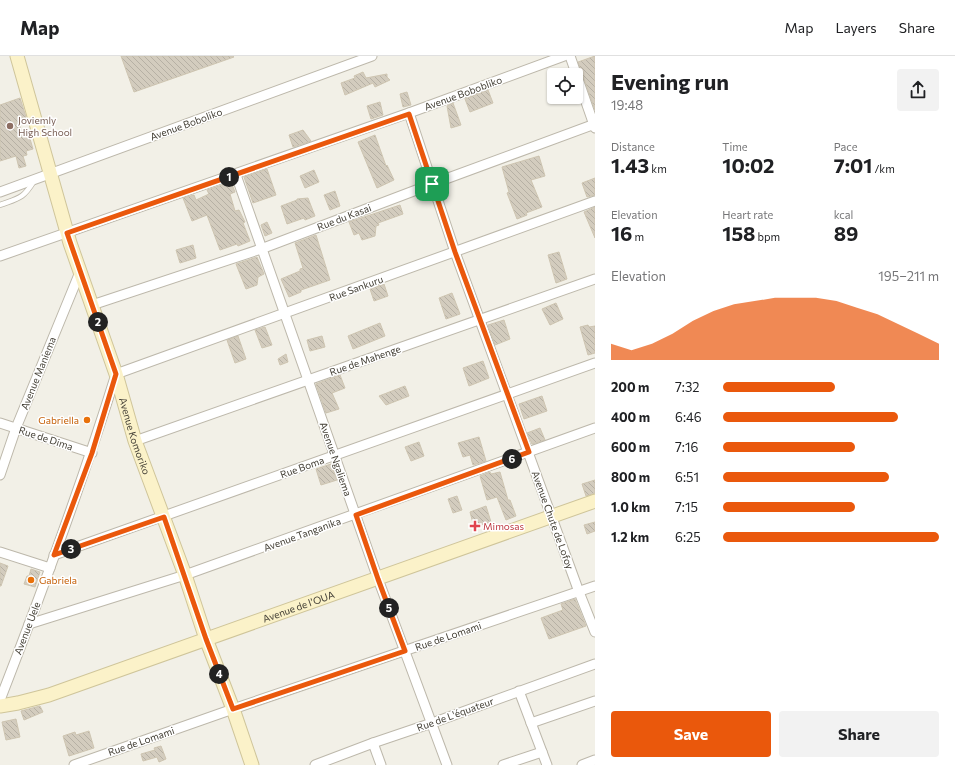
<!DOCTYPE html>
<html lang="en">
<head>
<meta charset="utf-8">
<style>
  :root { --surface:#fff; --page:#f2f2f2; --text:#202124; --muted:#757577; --line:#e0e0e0; --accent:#ea580c }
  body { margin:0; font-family:Commissioner,sans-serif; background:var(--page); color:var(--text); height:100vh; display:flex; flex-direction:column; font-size:15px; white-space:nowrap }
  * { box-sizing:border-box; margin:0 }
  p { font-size:13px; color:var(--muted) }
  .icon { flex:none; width:22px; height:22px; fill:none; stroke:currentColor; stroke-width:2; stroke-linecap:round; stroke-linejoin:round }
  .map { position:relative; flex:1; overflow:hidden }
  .drawer { display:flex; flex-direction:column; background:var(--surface); width:360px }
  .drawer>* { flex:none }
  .tools { position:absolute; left:547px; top:12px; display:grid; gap:8px }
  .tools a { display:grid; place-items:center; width:36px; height:36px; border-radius:4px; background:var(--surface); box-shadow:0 1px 3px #0004; font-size:20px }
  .pin { position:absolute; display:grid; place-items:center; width:34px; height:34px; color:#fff; margin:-17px; border-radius:8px; box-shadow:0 2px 6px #0006 }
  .km { position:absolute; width:20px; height:20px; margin:-10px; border-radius:50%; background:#222; color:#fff; font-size:11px; line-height:20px; text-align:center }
  .round { display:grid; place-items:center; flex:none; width:42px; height:42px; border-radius:4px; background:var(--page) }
  .summary { display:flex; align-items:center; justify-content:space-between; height:68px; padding:0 16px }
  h1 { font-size:22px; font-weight:700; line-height:30px }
  .metrics { display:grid; grid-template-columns:repeat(3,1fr); gap:6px; height:68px; padding:4px 16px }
  .metrics div { display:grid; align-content:center }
  .metrics b { font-size:20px; font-weight:700 }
  .metrics small { font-size:11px; font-weight:400 }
  .metrics p { font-size:11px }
  .chart { height:112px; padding:8px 16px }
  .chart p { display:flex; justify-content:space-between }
  .chart svg { width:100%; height:72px; margin-top:4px; fill:var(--accent); opacity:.7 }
  .cta { display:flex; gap:8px; margin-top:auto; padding:8px 16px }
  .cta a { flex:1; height:46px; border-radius:4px; background:var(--accent); color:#fff; font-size:16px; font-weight:700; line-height:46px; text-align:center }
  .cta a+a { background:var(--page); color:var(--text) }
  ul { padding:0 16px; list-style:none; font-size:13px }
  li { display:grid; grid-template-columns:64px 48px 1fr; align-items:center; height:30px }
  li i { height:10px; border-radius:5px; background:var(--accent) }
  header { display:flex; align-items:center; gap:24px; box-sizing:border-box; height:56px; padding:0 20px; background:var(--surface); border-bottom:1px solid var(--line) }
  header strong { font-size:19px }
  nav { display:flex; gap:22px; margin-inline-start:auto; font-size:14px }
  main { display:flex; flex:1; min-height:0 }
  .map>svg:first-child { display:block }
  .building { fill:url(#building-back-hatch); stroke:#cec5b1 }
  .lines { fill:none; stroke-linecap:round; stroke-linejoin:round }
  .lane-casing { stroke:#bdb8ab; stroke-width:6 }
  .street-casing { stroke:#bdb8ab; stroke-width:11 }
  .secondary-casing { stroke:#cfc59a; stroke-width:15 }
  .lane { stroke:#fff; stroke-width:4.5 }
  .street { stroke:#fff; stroke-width:9 }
  .secondary { stroke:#fbf2c9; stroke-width:13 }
  .route-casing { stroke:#fff; stroke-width:8 }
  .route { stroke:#ea580c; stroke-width:5 }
  .education-dot { fill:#8d6e63; stroke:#fff; stroke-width:1.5 }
  .food-dot { fill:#e8710a; stroke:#fff; stroke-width:1.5 }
  .health-dot { fill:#e0444e; stroke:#fff; stroke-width:1.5 }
  .labels { text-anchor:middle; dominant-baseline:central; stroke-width:3; stroke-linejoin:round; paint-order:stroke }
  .street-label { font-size:10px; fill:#454137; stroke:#fff }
  .education-label { font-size:10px; fill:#785e54; stroke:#fff; text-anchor:start }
  .food-label { font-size:10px; fill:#c56008; stroke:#fff; text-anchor:end }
  .health-label { font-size:10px; fill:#be3a42; stroke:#fff; text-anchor:start }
</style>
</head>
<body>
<header>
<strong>Map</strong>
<nav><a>Map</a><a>Layers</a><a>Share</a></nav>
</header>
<main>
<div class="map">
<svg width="595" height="709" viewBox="0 0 595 709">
  <defs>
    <pattern id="building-back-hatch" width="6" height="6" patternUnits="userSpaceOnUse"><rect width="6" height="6" fill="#d3ccbe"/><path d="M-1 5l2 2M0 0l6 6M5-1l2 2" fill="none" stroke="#b6b0a4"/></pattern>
  </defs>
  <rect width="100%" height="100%" fill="#f2f0e7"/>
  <g class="building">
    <polygon points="121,0 233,0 234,1 134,36"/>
    <polygon points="595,0 595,54 578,6"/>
    <polygon points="363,16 366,22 387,18 387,21 390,24 375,31 373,27 345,39 341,27 355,22 354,20"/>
    <polygon points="488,34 493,47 470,56 465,43"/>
    <polygon points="407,36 411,49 403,51 400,38"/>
    <polygon points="20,42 26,61 18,63 22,78 28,76 33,93 26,95 27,99 23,100 26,110 19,112 16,100 0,105 0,49"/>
    <polygon points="380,46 383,59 371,63 367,50"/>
    <polygon points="453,47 461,69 451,72 447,50"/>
    <polygon points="303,74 311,85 293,91 289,79"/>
    <polygon points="375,79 386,110 387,109 394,124 377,132 358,86"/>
    <polygon points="539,100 545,120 531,124 542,151 526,157 527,159 517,163 507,137 509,136 502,111"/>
    <polygon points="267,113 276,139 253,147 244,121"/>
    <polygon points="314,114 319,126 305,132 300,120"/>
    <polygon points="595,122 595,139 587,141 582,127"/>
    <polygon points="231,126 235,136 230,138 235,155 239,154 245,166 243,167 250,185 238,190 237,188 220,194 207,159 192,165 183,142 194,139 196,144 209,138 207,134"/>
    <polygon points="335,135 340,150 330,154 324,139"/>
    <polygon points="308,142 315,160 305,164 304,162 287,168 281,150 297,144 297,143"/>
    <polygon points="400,149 403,158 378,167 379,169 376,170 375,180 362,184 359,177 354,179 349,166"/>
    <polygon points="595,151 595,182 584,156"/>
    <polygon points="267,166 272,177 265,180 261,169"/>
    <polygon points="316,179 330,224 301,234 301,236 289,241 281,223 300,215 300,213 303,212 295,187"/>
    <polygon points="193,189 196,202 180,207 176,194"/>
    <polygon points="559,196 567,223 556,227 548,199"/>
    <polygon points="257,201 264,218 258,221 257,229 246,233 236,208"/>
    <polygon points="384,228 388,240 374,245 370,233"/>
    <polygon points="452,237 460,258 446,263 439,242"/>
    <polygon points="556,247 563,263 550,269 542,253"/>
    <polygon points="504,264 510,283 495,289 488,269"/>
    <polygon points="380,267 385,280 353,293 348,280"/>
    <polygon points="588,269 589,271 595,270 595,297 588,299 580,271"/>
    <polygon points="265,271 272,289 262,292 255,274"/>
    <polygon points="238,280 246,303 235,307 227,284"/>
    <polygon points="322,280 325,291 310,295 307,284"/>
    <polygon points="286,298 288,306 280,309 278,303"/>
    <polygon points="483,305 489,322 469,330 463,312"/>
    <polygon points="340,319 345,332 332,337 339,353 326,357 316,328"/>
    <polygon points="405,330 409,340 386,349 379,340"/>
    <polygon points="542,340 547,355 524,363 519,348"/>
    <polygon points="540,372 545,384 532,388 527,377"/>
    <polygon points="479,381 486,405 473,409 470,399 463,401 458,387"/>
    <polygon points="419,386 424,400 411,405 405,391"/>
    <polygon points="331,408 337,424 321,429 316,413"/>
    <polygon points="490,416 491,418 500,416 508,444 510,444 516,460 506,464 497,441 487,444 480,420"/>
    <polygon points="595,424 595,437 586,440 582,428"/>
    <polygon points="457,440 462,454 453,457 448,443"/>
    <polygon points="486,450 491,466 474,471 470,456"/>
    <polygon points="595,466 595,475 587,478 584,469"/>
    <polygon points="0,507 8,510 1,530 0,530"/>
    <polygon points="31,513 40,516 35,531 24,528 27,520 29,520"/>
    <polygon points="575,543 586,570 549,583 541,562 563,554 561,548"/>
    <polygon points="40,650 43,656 24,664 21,655"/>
    <polygon points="16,663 20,681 6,684 2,666"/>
    <polygon points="89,675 94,692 69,700 63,680 75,676 76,679"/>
    <polygon points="161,690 166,703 159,706 157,701 143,705 141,698 155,694 154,692"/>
  </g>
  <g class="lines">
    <g class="lane-casing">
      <path id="lane" d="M0 149C19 142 23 143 34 125"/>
    </g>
    <g class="street-casing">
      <g id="street">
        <polyline points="570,0 595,72"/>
        <polyline points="409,57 455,196 579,536 595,576"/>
        <polyline points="236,119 378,523 447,709"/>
        <polyline points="0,136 372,0"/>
        <polyline points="0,200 409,57 564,0"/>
        <polyline points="92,249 261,193 432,128 595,68"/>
        <polyline points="0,367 92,397"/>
        <polyline points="135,385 595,223"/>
        <polyline points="0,419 16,372 80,216"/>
        <polyline points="0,496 50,512"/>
        <polyline points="54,499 595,307"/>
        <polyline points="29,568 185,519 595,372"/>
        <polyline points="519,635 547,709"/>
        <path d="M0 644C42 536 82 428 116 318L595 145"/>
        <polyline points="531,667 595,645"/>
        <polyline points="373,687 381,709"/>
        <polyline points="74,709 233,653 595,530"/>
        <polyline points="315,709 373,687 432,667 595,608"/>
        <polyline points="503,709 542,696"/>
        <polyline points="582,709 595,704"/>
      </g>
    </g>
    <g class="secondary-casing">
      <g id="secondary">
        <path id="s1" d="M17 0 70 187 116 318 135 385 185 519 206 583 233 653 252 709"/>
        <path id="s2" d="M0 650 18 647 49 639 595 445"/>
      </g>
    </g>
    <use href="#lane" class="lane"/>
    <use href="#street" class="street"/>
    <use href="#secondary" class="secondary"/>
  </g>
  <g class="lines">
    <g class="route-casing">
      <polygon id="route" points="409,58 455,196 529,396 356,459 378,523 405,595 233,653 206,583 164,461 54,499 92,397 116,318 67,177"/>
    </g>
    <use href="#route" class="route"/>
  </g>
  <circle class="education-dot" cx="10" cy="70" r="4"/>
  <g class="food-dot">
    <circle cx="87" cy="364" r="4"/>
    <circle cx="31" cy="524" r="4"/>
  </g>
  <path class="health-dot" d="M473 464h4v4h4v4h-4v4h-4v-4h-4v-4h4z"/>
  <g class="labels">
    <g class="street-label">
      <text transform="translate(463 37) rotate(-20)">Avenue Bobobliko</text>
      <text transform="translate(186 68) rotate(-20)">Avenue Boboliko</text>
      <text transform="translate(344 161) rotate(-21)">Rue du Kasai</text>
      <text transform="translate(356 232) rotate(-20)">Rue Sankuru</text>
      <text transform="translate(365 304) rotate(-19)">Rue de Mahenge</text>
      <text transform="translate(38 317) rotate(-68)">Avenue Maniema</text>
      <text stroke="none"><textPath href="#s1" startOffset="398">Avenue Komoriko</textPath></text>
      <text transform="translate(46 382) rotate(18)">Rue de Dima</text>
      <text transform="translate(336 403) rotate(71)">Avenue Ngaliema</text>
      <text transform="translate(302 411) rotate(-20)">Rue Boma</text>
      <text transform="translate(553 464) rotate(70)">Avenue Chute de Lofoy</text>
      <text transform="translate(302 478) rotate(-20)">Avenue Tanganika</text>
      <text stroke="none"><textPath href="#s2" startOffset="315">Avenue de l’OUA</textPath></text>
      <text transform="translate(27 572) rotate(-69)">Avenue Uele</text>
      <text transform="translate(448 580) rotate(-19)">Rue de Lomami</text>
      <text transform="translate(455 658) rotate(-20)">Rue de L'équateur</text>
      <text transform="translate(141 685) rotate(-19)">Rue de Lomami</text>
    </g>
    <g class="education-label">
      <text x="18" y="64">Joviemly<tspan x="18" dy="12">High School</tspan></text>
    </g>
    <g class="food-label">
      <text x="79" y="364">Gabriella</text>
      <text x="39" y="524" text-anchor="start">Gabriela</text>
    </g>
    <g class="health-label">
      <text x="483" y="470">Mimosas</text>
    </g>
  </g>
</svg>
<div class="tools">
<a><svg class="icon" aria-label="locate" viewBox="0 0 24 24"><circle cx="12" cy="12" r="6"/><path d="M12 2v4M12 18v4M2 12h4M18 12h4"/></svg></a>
</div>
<div class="pin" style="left:432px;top:128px;background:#1e9e55"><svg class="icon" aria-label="arrive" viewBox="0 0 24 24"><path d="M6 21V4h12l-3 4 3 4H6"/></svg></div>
<b class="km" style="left:229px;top:121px">1</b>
<b class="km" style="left:98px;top:266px">2</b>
<b class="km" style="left:71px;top:493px">3</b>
<b class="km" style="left:219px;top:618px">4</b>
<b class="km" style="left:389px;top:552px">5</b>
<b class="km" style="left:512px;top:403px">6</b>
</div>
<section class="drawer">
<div class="summary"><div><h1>Evening run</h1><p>19:48</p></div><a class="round"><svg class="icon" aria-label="share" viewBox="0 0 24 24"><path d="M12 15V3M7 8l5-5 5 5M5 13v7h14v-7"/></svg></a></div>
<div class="metrics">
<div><p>Distance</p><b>1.43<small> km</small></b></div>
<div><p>Time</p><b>10:02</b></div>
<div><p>Pace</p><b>7:01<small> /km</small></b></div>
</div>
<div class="metrics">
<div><p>Elevation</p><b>16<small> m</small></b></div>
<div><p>Heart rate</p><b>158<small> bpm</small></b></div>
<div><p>kcal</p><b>89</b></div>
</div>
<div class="chart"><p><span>Elevation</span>195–211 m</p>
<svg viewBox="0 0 160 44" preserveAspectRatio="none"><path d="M0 44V34L10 38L20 34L30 28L40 20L50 14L60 10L70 8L80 6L90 6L100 6L110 8L120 12L130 16L140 22L150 28L160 34V44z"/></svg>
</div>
<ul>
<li><b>200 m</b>7:32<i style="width:52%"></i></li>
<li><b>400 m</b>6:46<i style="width:81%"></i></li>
<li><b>600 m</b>7:16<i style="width:61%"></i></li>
<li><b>800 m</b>6:51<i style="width:77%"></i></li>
<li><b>1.0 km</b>7:15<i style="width:61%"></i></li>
<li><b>1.2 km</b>6:25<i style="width:100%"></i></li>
</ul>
<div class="cta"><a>Save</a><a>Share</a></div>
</section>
</main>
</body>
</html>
